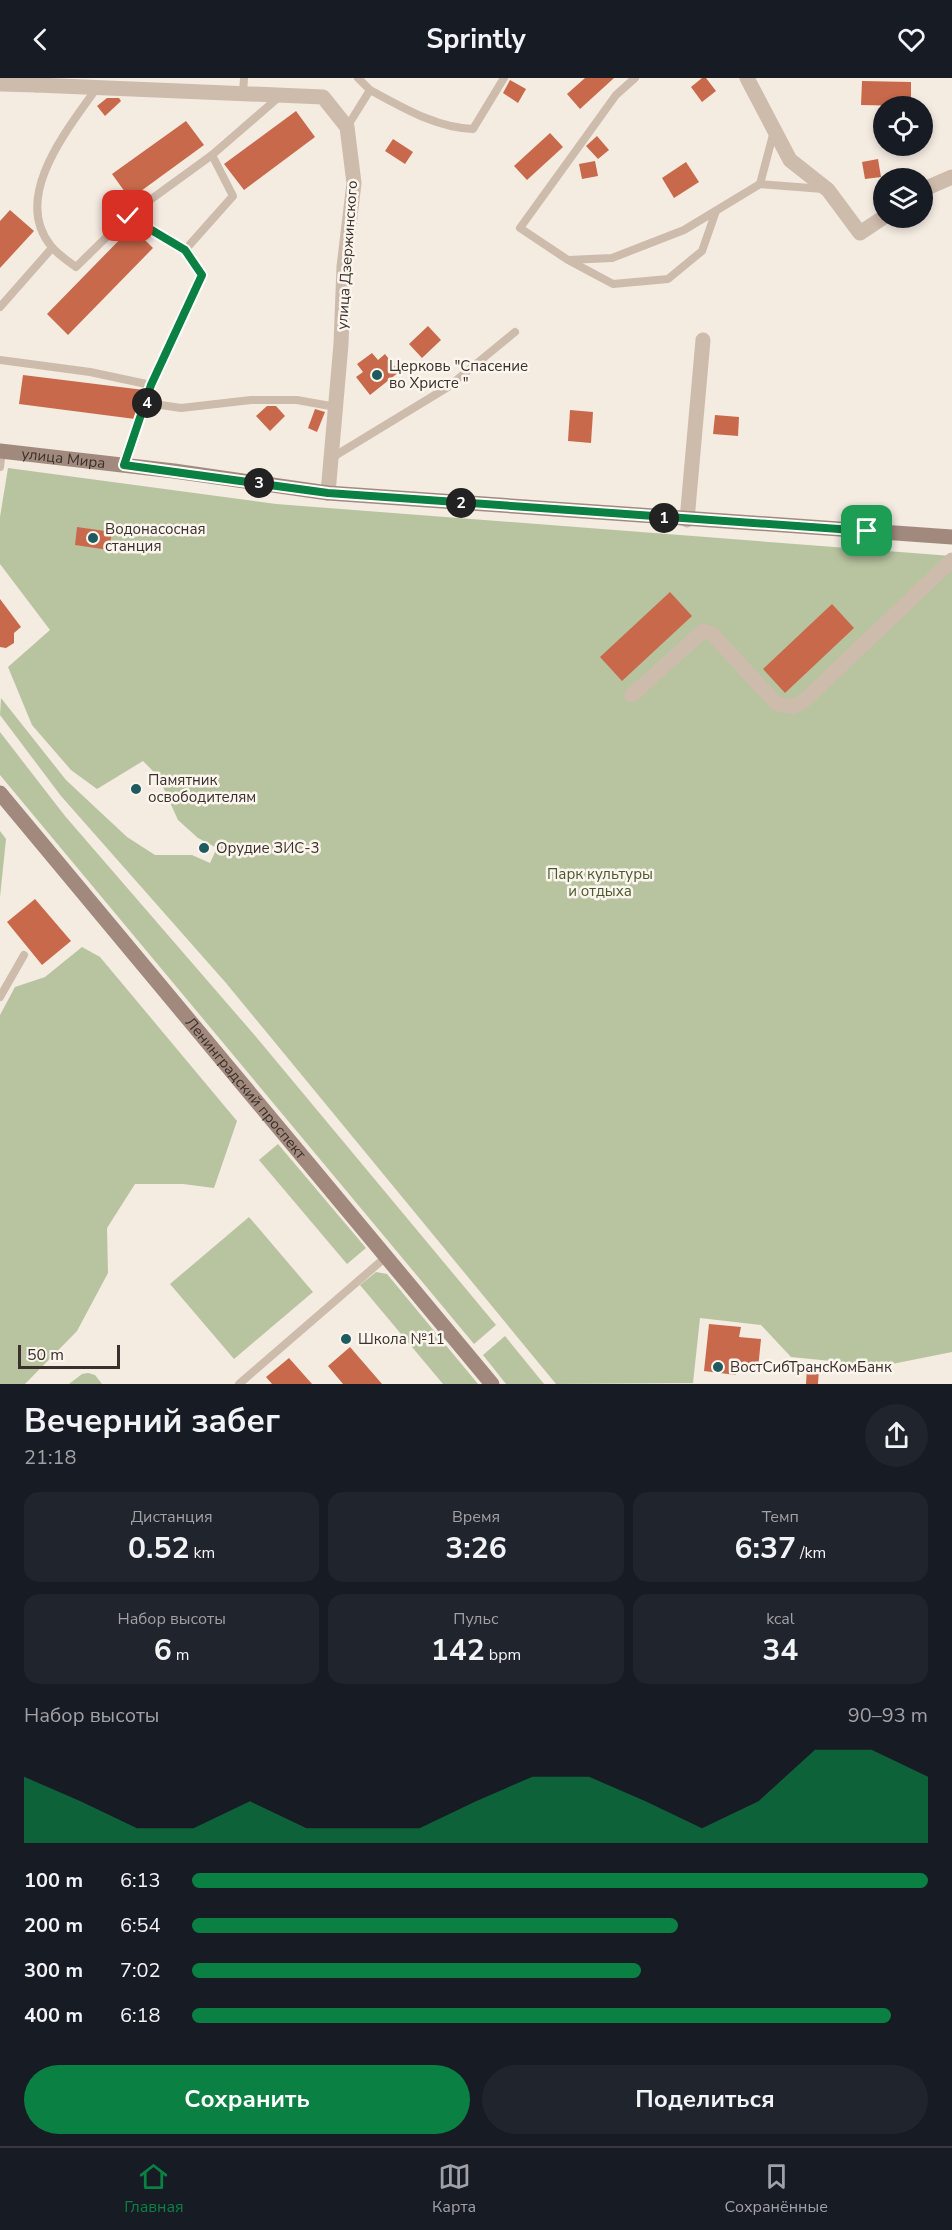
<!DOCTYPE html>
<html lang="ru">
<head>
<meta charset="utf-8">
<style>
  :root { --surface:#171b24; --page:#20242c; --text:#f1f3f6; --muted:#9ea1a6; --line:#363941; --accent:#0b8043 }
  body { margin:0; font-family:"Nunito Sans",sans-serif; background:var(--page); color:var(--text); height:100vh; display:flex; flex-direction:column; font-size:22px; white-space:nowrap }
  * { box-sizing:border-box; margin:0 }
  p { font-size:20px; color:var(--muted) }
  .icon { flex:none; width:33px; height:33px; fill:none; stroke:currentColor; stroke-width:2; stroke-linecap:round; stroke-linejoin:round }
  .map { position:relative; height:1306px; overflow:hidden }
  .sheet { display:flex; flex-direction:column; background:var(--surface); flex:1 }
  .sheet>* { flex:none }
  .fabs { position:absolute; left:873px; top:18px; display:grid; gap:12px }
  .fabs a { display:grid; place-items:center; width:60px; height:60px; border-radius:50%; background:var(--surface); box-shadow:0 3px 9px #0003; font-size:30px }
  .scale { position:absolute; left:18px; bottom:15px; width:102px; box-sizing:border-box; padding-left:6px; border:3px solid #3b302b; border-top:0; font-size:16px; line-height:21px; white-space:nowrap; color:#3b302b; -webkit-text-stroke:4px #fbf5ee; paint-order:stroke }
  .pin { position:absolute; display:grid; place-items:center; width:51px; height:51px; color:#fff; margin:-26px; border-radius:12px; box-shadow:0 3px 9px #0006 }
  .km { position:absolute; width:30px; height:30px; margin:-15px; border-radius:50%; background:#222; color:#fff; font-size:16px; line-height:30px; text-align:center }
  .round { display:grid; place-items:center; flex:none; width:63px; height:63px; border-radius:32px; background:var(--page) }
  .overview { display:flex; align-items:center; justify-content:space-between; height:102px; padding:0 24px }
  h1 { font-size:33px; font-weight:700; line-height:45px }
  .metrics { display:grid; grid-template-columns:repeat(3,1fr); gap:9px; height:102px; padding:6px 24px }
  .metrics div { display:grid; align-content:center; border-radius:15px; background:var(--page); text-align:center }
  .metrics b { font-size:30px; font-weight:700 }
  .metrics small { font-size:16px; font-weight:400 }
  .metrics p { font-size:16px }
  .chart { height:168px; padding:12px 24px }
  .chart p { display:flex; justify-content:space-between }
  .chart svg { width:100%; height:108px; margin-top:6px; fill:var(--accent); opacity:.7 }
  .button { display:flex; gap:12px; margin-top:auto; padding:12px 24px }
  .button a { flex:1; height:69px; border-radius:36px; background:var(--accent); color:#fff; font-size:24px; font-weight:700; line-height:69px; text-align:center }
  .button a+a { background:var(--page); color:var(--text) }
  ul { padding:0 24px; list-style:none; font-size:20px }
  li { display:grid; grid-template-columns:96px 72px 1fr; align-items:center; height:45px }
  li i { height:15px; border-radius:8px; background:var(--accent) }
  header { display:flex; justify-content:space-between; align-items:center; height:78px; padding:0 24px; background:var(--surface); font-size:27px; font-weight:700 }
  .tab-bar { display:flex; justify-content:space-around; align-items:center; height:84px; border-top:2px solid var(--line); background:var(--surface); font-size:16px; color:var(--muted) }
  .tab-bar a { display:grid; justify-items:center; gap:3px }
  .tab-bar .selected { color:var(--accent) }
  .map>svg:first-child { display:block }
  .green { fill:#b8c4a0 }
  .building { fill:#c8694b }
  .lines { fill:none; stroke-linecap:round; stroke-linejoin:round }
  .lane { stroke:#cdbbac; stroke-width:8 }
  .street { stroke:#cdbbac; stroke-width:15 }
  .secondary { stroke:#a18a7d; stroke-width:15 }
  .route-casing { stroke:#fff; stroke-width:12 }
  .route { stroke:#0b8043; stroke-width:8 }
  .poi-dot { fill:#1f5a5e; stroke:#fbf5ee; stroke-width:2 }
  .labels { text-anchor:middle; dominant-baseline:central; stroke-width:5; stroke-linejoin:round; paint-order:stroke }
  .street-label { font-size:15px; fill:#3b302b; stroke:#fbf5ee }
  .poi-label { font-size:15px; fill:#3b302b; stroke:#fbf5ee; text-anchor:start }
  .park-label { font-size:15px; fill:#4a5a2e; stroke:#fbf5ee }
</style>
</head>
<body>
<header><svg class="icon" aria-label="back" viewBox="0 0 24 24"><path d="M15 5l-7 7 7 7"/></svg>Sprintly<svg class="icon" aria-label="heart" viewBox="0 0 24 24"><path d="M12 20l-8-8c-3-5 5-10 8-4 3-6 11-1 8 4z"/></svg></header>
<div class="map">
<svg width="952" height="1306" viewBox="0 0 952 1306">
  <rect width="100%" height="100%" fill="#f4ebe1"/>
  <g class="green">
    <polygon points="8,390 276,426 952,478 952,1274 882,1288 791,1279 761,1247 700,1240 693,1305 556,1306 226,905 61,718 0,637 1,620 66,702 127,759 155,777 192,777 210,785 217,770 198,760 178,742 158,698 143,683 97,711 71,692 32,647 8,589 50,552 0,486 0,439"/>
    <polygon points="0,654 65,738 257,960 496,1247 474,1266 0,697"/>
    <polygon points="0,753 6,761 0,819"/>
    <polygon points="82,869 100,879 237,1043 214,1110 183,1106 135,1106 107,1150 108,1195 77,1253 25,1306 0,1306 0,937 15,909 45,899"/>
    <polygon points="278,1066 366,1170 347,1186 259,1082"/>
    <polygon points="249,1139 313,1214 234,1281 170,1206"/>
    <polygon points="376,1194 387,1196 478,1306 443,1306 360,1207"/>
    <polygon points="505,1258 544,1306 506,1306 483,1277"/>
    <polygon points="88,1295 95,1297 102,1306 69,1306 82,1296"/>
  </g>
  <g class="building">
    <polygon points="585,0 614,0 580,31 567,16"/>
    <polygon points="702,0 706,0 716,13 702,24 691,9"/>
    <polygon points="510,2 526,11 518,25 503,15"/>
    <polygon points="862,3 911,4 911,28 861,27"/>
    <polygon points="107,20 119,20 121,23 105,38 97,28"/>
    <polygon points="296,33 315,59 244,112 224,86"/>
    <polygon points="186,43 204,67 130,121 112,96"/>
    <polygon points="550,55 563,69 527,102 514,88"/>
    <polygon points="597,58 609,72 598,81 586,68"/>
    <polygon points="393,61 413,74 405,86 385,73"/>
    <polygon points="878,81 881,99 865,101 862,84"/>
    <polygon points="595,83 598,98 582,101 579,86"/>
    <polygon points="686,84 699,104 674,120 662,100"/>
    <polygon points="10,132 34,153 0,190 0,143"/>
    <polygon points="132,149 153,170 68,257 47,236"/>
    <polygon points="428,248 441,262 422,280 409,266"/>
    <polygon points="372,275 378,282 385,276 399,294 370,317 356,299 363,294 357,286"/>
    <polygon points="23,297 144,312 135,341 19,326"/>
    <polygon points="267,328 276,328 285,338 270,353 256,338"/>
    <polygon points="315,331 325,334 317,354 308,350"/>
    <polygon points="570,332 593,334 591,365 568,363"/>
    <polygon points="715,337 739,339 738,358 713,356"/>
    <polygon points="77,449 112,454 109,472 75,467"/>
    <polygon points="670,514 692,538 622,603 600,579"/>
    <polygon points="0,521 21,549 14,555 14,565 6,570 0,569"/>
    <polygon points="832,526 854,550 785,615 763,591"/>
    <polygon points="35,821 71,863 42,887 7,844"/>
    <polygon points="709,1246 741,1249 739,1259 761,1261 758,1291 737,1288 736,1297 704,1293"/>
    <polygon points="350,1269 382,1306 343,1306 328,1288"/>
    <polygon points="289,1280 312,1306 272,1306 266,1299"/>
    <polygon points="807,1290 819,1290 818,1306 806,1306"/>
  </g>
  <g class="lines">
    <g class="lane">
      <polyline points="635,0 616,17 520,150 568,182 612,180 684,152 760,106 823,111"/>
      <path d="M96 11C68 51 11 119 51 168 57 176 68 183 76 189L128 138 185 172 202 197 151 307"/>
      <path d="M370 12C402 29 436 50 473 51L504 0"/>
      <polyline points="243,16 244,0"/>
      <polyline points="347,49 370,12 358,0"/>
      <polyline points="760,106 774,53"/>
      <polyline points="128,138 212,77 279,19"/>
      <polyline points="185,172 233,118 212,77"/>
      <polyline points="570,183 613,206 668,201 702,173 716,133"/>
      <polyline points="0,229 52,170"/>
      <polyline points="0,282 90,294 151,307 147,325"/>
      <polyline points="333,379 448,309 515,254"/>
      <polyline points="124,387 147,325 181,330 251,322 297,322 336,329"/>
      <polyline points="0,389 2,373"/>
      <polyline points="0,919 24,877"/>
      <polyline points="239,1306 387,1178"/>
    </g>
    <g class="street">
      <polyline points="747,0 790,82 828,112 860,155 884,139"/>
      <polyline points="0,6 37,7 42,2"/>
      <polyline points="37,7 323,19 347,49 354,105 344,189 341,266 328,415"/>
      <polyline points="922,112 952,99"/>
      <polyline points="687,442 703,262"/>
      <polyline points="632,617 703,553 712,556 777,626 793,629 806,621 952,482"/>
    </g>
    <g class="secondary">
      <path id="s1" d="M0 373 174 393 328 415 952 459"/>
      <path id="s2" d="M0 715 492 1306"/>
    </g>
  </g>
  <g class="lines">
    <g class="route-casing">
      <polyline id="route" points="128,138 185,172 202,197 151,307 124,387 328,415 867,453"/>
    </g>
    <use href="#route" class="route"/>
  </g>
  <g class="poi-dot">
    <circle cx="377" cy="297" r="6"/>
    <circle cx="93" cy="460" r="6"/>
    <circle cx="136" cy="711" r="6"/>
    <circle cx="204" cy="770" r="6"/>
    <circle cx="346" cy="1261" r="6"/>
    <circle cx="718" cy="1289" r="6"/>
  </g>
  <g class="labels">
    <g class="street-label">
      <text transform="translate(347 177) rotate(-86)">улица Дзержинского</text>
      <text stroke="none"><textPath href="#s1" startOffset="64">улица Мира</textPath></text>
      <text stroke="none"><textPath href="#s2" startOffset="384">Ленинградский проспект</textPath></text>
    </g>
    <g class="poi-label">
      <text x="389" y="288">Церковь "Спасение<tspan x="389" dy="17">во Христе "</tspan></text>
      <text x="105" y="451">Водонасосная<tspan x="105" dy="17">станция</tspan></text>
      <text x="148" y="702">Памятник<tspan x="148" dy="17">освободителям</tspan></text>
      <text x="216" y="770">Орудие ЗИС-3</text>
      <text x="358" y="1261">Школа №11</text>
      <text x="730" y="1289">ВостСибТрансКомБанк</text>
    </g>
    <g class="park-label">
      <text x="600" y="796">Парк культуры<tspan x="600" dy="17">и отдыха</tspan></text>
    </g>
  </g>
</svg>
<div class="fabs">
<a><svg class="icon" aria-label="locate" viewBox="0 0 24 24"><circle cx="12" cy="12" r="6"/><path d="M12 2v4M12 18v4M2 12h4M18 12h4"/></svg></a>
<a><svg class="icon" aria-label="layers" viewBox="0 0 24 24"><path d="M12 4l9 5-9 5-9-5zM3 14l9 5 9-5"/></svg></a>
</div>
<div class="scale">50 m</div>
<div class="pin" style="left:867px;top:453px;background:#1e9e55"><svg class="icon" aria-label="arrive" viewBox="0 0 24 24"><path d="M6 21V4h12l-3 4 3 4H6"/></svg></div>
<div class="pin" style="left:128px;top:138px;background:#d93025"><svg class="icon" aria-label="check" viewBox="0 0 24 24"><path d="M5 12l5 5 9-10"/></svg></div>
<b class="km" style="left:664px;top:440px">1</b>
<b class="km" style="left:461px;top:425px">2</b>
<b class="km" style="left:259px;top:405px">3</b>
<b class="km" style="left:147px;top:325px">4</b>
</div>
<section class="sheet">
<div class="overview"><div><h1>Вечерний забег</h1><p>21:18</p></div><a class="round"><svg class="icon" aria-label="share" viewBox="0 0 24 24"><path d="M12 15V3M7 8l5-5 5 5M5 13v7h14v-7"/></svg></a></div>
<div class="metrics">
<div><p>Дистанция</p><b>0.52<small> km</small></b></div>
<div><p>Время</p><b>3:26</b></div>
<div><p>Темп</p><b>6:37<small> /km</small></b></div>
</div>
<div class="metrics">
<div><p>Набор высоты</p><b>6<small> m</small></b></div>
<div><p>Пульс</p><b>142<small> bpm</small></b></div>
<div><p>kcal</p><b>34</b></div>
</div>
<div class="chart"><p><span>Набор высоты</span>90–93 m</p>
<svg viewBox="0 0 160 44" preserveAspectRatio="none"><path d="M0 44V17L10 27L20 38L30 38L40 27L50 38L60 38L70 38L80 27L90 17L100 17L110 27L120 38L130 27L140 6L150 6L160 17V44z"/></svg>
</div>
<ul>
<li><b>100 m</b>6:13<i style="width:100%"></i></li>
<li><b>200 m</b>6:54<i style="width:66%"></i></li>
<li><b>300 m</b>7:02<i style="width:61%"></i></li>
<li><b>400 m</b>6:18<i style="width:95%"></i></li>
</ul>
<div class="button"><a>Сохранить</a><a>Поделиться</a></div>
</section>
<nav class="tab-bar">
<a class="selected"><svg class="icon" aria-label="home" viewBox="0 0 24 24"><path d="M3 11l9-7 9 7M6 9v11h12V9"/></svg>Главная</a>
<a><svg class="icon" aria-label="map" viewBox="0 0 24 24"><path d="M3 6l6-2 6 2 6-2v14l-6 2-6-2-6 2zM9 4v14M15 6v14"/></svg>Карта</a>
<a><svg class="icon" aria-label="saved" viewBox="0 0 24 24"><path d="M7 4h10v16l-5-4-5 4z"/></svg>Сохранённые</a>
</nav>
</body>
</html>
